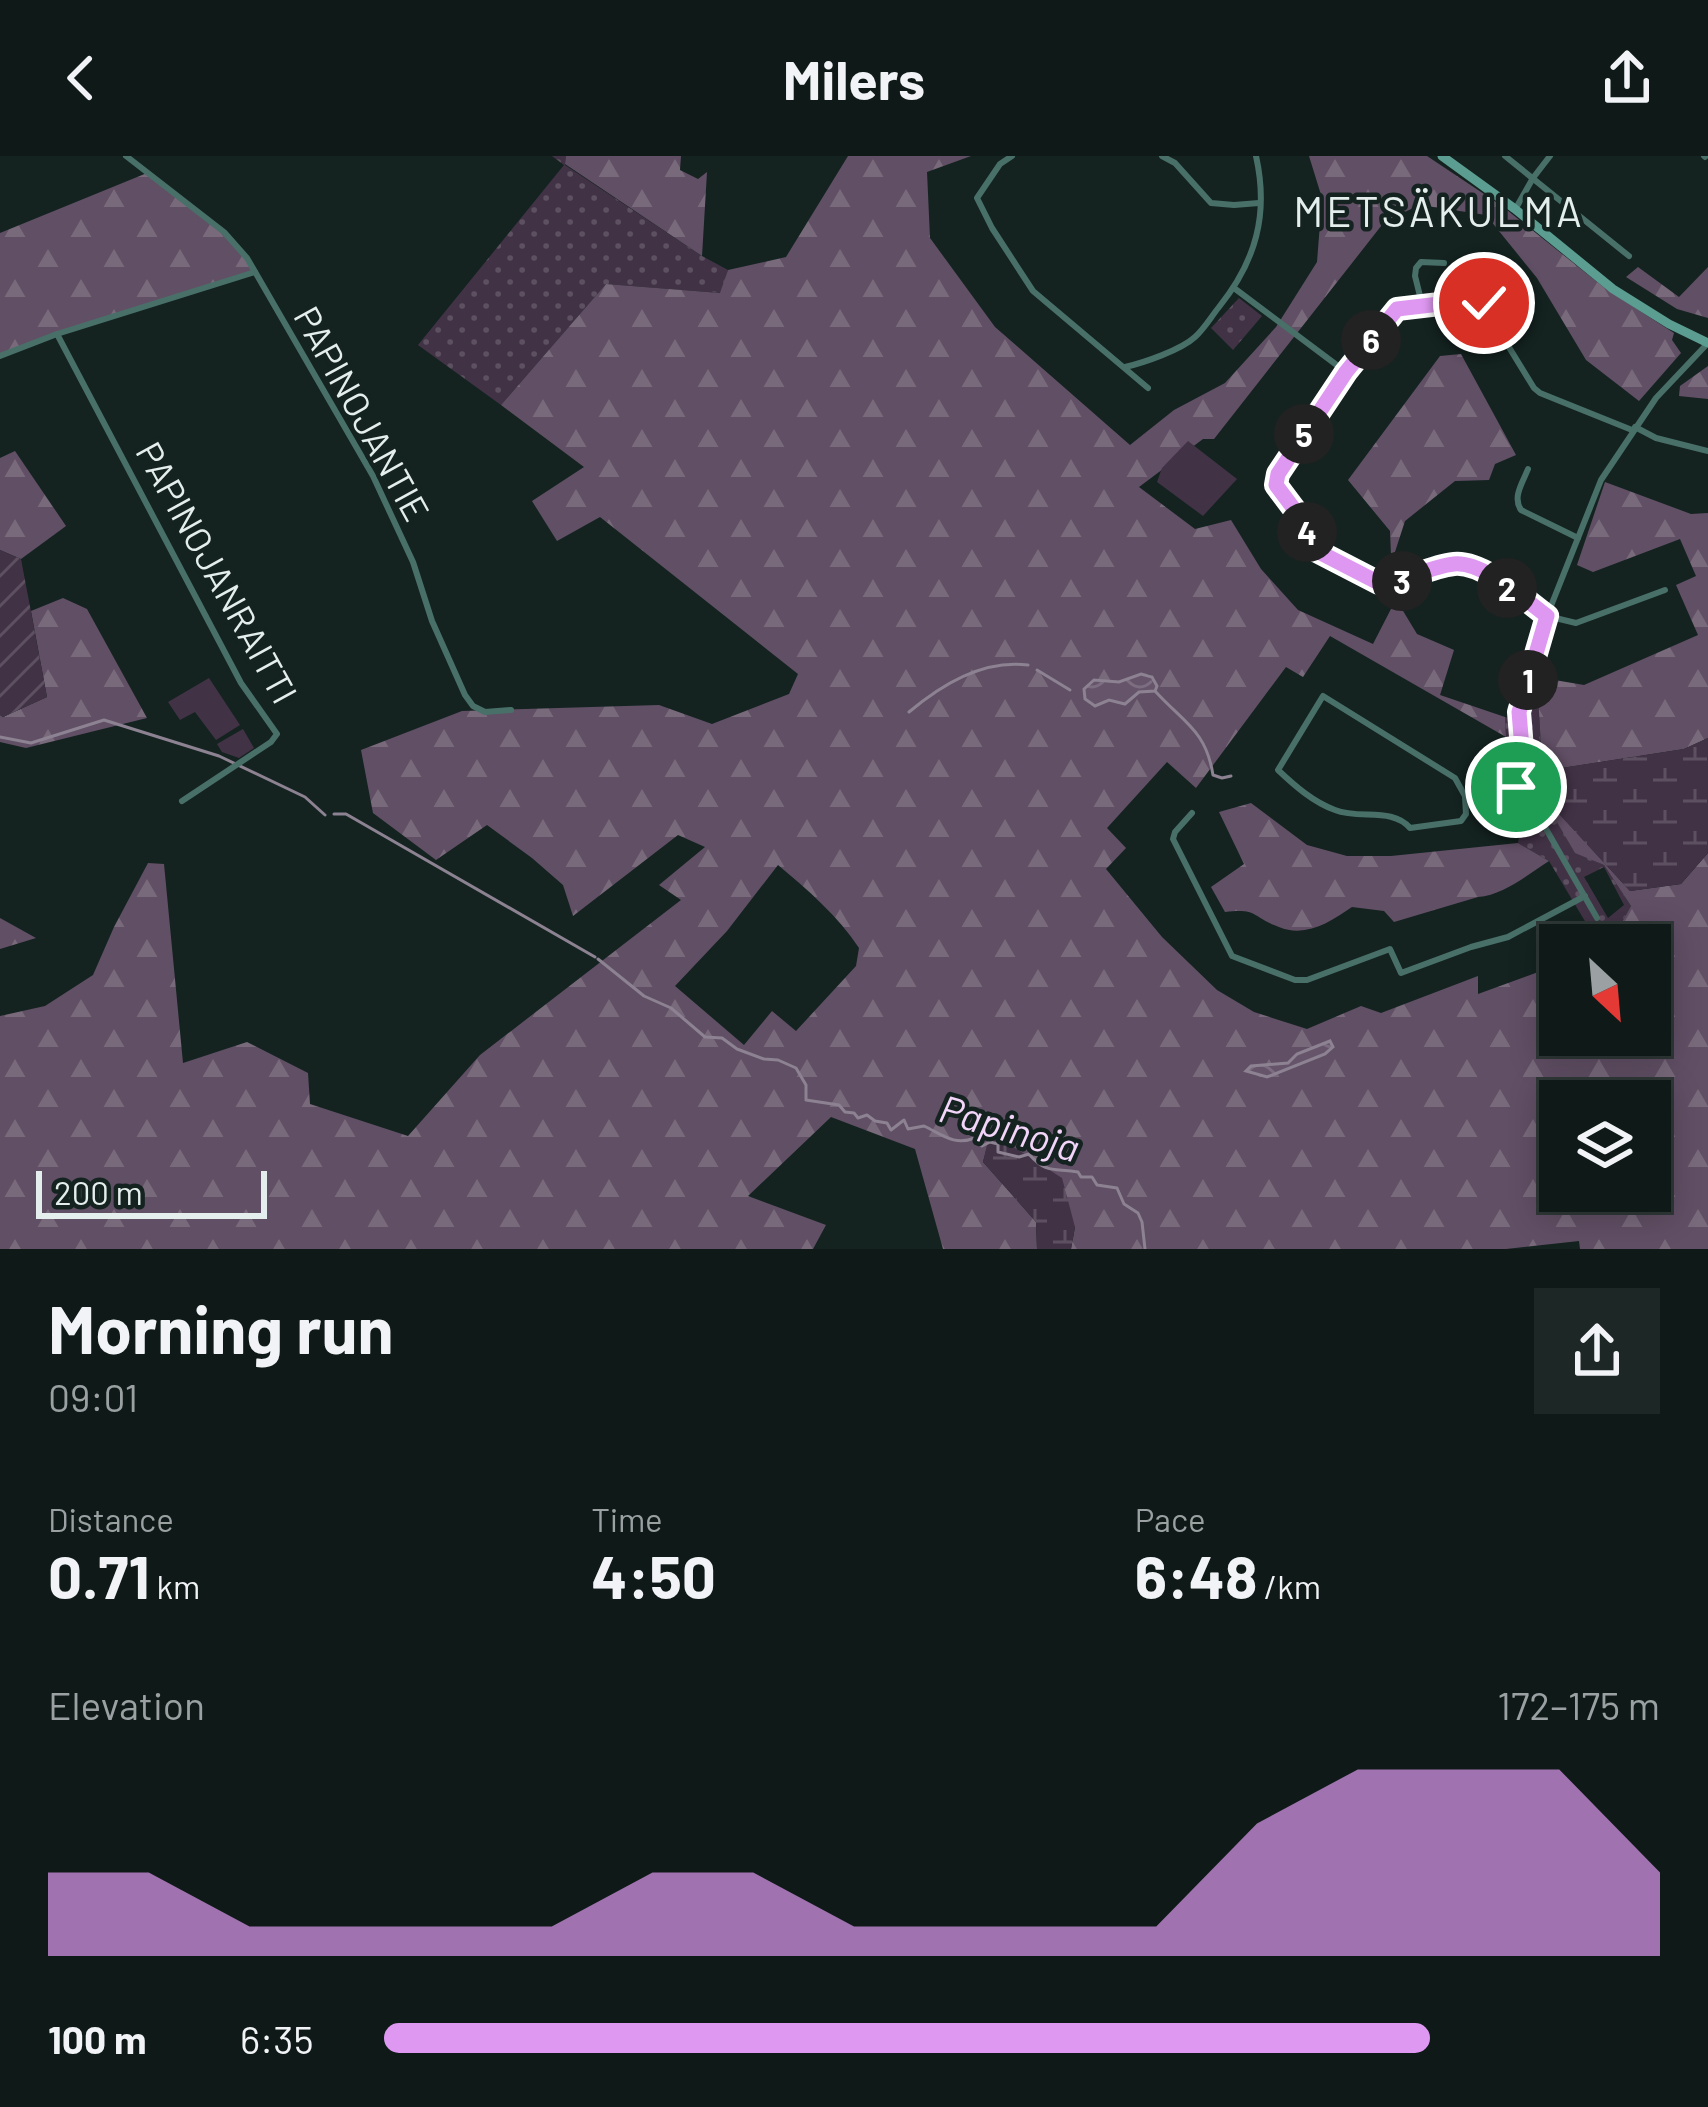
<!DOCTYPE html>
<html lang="en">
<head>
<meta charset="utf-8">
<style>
  :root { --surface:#0f1a18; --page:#1d2725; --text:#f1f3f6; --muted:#9ba1a2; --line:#2f3837; --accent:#df98f1 }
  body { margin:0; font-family:Barlow,sans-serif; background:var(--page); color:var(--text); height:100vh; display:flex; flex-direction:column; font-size:45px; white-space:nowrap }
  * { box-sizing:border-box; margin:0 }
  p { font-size:39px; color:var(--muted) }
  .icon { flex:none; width:66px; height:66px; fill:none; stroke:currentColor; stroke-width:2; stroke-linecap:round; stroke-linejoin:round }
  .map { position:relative; height:1093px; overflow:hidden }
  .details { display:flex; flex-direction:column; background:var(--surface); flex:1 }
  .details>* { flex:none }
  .needle { width:78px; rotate:154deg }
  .controls { position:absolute; left:1539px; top:768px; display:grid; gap:24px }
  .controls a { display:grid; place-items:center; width:132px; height:132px; border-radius:0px; background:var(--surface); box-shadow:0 6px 30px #0003,0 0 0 3px var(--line); font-size:60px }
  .scale { position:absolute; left:36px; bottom:30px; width:231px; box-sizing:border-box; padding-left:12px; border:6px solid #e4eeec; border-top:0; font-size:33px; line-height:42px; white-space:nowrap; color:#e4eeec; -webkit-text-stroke:9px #142320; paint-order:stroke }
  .pin { position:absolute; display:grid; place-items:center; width:102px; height:102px; color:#fff; margin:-51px; border:6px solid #fff; border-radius:50%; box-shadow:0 3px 12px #0007 }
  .km { position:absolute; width:60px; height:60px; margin:-30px; border-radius:50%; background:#222; color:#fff; font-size:33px; line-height:60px; text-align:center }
  .round { display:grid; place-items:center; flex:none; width:126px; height:126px; border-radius:0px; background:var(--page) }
  .head { display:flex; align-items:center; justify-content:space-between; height:204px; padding:0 48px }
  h1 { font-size:66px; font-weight:700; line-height:90px }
  .metrics { display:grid; grid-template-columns:repeat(3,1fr); gap:18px; height:204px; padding:12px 48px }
  .metrics div { display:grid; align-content:center }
  .metrics b { font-size:60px; font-weight:700 }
  .metrics small { font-size:33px; font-weight:400 }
  .metrics p { font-size:33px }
  .chart { height:336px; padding:24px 48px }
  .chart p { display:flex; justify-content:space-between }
  .chart svg { width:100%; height:216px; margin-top:12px; fill:var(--accent); opacity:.7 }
  ul { padding:0 48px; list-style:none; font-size:39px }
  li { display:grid; grid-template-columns:192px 144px 1fr; align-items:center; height:90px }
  li i { height:30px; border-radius:15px; background:var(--accent) }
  header { display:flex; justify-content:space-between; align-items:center; height:156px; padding:0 48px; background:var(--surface); font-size:54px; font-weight:700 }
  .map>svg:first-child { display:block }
  .grass { fill:url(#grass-dots); fill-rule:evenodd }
  .forest { fill:url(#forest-firs); fill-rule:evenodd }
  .wetland { fill:url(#wetland-marsh) }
  .garden { fill:url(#garden-furrows) }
  .pitch { fill:#423246 }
  .water { fill:url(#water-waves); stroke:#8c8292; stroke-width:3 }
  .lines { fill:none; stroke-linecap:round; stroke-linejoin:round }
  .stream { stroke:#8c8292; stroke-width:3 }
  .street { stroke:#487068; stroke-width:6 }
  .secondary { stroke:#5c9d92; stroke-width:9 }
  .route-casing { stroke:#fff; stroke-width:24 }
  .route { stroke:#df98f1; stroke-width:15 }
  .labels { text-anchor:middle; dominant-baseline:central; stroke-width:9; stroke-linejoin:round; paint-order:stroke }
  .street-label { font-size:36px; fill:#e4eeec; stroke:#142320 }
  .water-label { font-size:39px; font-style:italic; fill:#f2d5f9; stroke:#142320 }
  .quarter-label { font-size:42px; letter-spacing:3px; fill:#e4eeec; stroke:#142320 }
</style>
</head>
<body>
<header><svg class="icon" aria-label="back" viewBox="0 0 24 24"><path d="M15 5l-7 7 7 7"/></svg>Milers<svg class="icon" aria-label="share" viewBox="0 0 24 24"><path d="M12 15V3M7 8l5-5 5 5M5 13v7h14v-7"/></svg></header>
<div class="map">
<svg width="1708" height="1093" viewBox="0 0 1708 1093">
  <defs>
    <pattern id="grass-dots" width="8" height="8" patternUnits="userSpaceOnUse" patternTransform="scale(3)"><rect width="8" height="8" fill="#423246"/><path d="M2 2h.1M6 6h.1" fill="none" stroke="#5d5061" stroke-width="1.8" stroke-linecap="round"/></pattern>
    <pattern id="forest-firs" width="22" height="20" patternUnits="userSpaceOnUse" patternTransform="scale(3)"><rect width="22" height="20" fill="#614f65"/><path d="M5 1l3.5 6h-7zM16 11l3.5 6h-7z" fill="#78697b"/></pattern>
    <pattern id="wetland-marsh" width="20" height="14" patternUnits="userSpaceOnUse" patternTransform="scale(3)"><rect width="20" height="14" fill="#423246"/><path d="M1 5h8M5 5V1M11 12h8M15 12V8" fill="none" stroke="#5d5061"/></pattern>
    <pattern id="garden-furrows" width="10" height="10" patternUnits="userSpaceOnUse" patternTransform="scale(3)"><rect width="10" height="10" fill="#423246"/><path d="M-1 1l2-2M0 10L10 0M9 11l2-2" fill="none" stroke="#5d5061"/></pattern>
    <pattern id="water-waves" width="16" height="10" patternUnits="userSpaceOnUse" patternTransform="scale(3)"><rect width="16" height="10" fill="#66546b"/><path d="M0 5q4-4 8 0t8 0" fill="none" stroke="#7c6d80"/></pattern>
  </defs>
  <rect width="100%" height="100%" fill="#142320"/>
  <g class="grass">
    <polygon points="552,0 566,0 565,9 702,100 728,114 721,137 606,128 501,249 418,189 564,9"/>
    <polygon points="1239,142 1262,160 1233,194 1211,172"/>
    <path d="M1537 521 1544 644 1575 696 1604 709 1631 750 1622 766 1595 782 1549 705 1518 687 1523 658 1515 636 1506 581 1505 561 1524 568ZM1604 711 1624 749 1608 762 1584 721Z"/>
  </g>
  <g class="forest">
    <polygon points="566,0 681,0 680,14 698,23 707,16 702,100 565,8"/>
    <path d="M848 0H971L927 16 930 82 995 171 1130 289 1174 254 1225 227 1276 171 1317 106 1322 42 1309 0H1427L1502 50 1606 133 1674 177 1672 184 1681 197 1639 245 1586 204 1537 122 1486 59 1420 49 1385 65 1214 283H1203L1139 331 1195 373 1231 364 1261 413 1298 454 1373 488 1391 453 1394 440 1417 478 1454 494 1440 539 1505 561 1506 581 1330 480 1303 521 1286 511 1196 632 1167 606 1107 672 1126 692 1106 713 1162 781 1217 834 1254 856 1307 873 1361 850 1381 857 1478 820V838L1560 808V879H1650V789H1585L1622 766 1631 750 1604 709 1575 697 1544 644 1537 521 1584 529 1698 479 1676 429 1696 420 1680 383 1593 416 1577 409 1605 326 1691 358 1708 357V582L1684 593 1549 614 1545 642 1630 735 1681 728 1708 697V1093H1580L1579 1085 1506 1093H1071L1075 1071 991 976 983 1006 1036 1066 1037 1093H943L915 993 831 961 748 1040 826 1069 813 1093H0V860L45 850 93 819 114 771 148 707 164 708 183 907 247 886 308 917 310 948 408 980 480 899 681 744 659 729 705 691 678 679 573 760 563 729 532 702 487 669 436 704 373 657 361 594 462 555 659 549 712 568 789 538 798 518 600 361 557 385 532 345 584 311 501 249 606 128 720 137 728 114 786 101ZM1145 518 1151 519 1157 530 1091 549 1083 537C1094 516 1098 526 1117 526 1127 525 1135 519 1145 518ZM778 709C808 734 838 760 859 792L856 810 796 875 772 855 744 889 675 830 727 775ZM1330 886 1325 898C1307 903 1282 913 1267 921L1248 916 1251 910 1288 907 1295 899ZM1560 945H1650V1035H1560Z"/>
    <polygon points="147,17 224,76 255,116 57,178 0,200 0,77"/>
    <polygon points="1638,111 1679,141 1708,111 1708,162 1677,153 1626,121"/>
    <polygon points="1461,198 1516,299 1495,308 1489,324 1455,325 1405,365 1394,399 1391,399 1390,375 1348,324 1440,200"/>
    <polygon points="1708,210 1708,243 1679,240 1680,230"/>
    <polygon points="15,295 66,370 21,403 0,394 0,302"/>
    <polygon points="63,442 87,453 147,562 26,592 0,586 0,559 3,561 47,541 31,455"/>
    <path d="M1251 647 1307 689 1347 700H1391L1518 687 1549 705C1527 719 1504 739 1478 741L1394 766 1384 755 1352 751C1330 766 1306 782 1279 771 1251 761 1259 752 1225 756L1211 731 1244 708 1219 656Z"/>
    <polygon points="0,762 36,782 0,793"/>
  </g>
  <g class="wetland">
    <polygon points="1708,582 1708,697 1681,728 1630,735 1545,643 1548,614 1684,593"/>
    <polygon points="990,976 1062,1022 1075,1071 1071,1093 1037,1093 1036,1066 983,1006"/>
  </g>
  <polygon class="garden" points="0,394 21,403 47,541 3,561 0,559"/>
  <g class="pitch">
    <polygon points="1188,285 1237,323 1203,360 1157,326 1162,312"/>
    <polygon points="209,522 240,569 216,584 195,556 180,564 168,546"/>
    <polygon points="243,573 254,592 239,602 222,596 217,588"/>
  </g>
  <g class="water">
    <polygon points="1141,518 1152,521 1157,530 1155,535 1139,536 1125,548 1109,544 1095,550 1085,543 1084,533 1094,524 1119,526"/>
    <polygon points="1330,885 1333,891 1325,898 1267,921 1246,915 1251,910 1288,907 1297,898"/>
  </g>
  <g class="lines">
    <g class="stream">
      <polyline points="1037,514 1070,534"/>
      <path d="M1155 535C1183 566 1206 574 1213 619L1222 622 1231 620"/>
      <path d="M909 556C942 528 983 503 1028 509"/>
      <polyline points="0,581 31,587 104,564 219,600 305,641 325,659"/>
      <polyline points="334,658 346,658 595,801"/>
      <path d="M598 803 644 840 671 852 705 881 722 882 737 893 764 903 778 904 796 912 806 929V944L839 949 845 956 854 957 858 962 867 959 875 965 887 967 891 974 904 964 908 973 924 970C943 979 954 990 975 982L982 990 990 986 998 988V996L1019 1001 1029 998C1046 1018 1054 1012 1078 1016L1081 1021H1092L1097 1029 1117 1032 1124 1048 1138 1057 1142 1066 1145 1093"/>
    </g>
    <g class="street">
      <polyline points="126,0 224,76 247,102 373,320 413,406 432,465 465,539 473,550 485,556 511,554"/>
      <polyline points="1012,0 1000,8 977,42 992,72 1033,135 1148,232"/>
      <polyline points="1162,0 1175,7 1211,47 1234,49 1259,47"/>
      <polyline points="1505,0 1629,100"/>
      <polyline points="1704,0 1705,1"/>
      <polyline points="1516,52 1533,22 1550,0"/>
      <polyline points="1234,132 1346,216"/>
      <polyline points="1422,148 1415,120 1416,112 1421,106 1444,107"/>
      <polyline points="57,178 241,527 277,578 271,586 182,645"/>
      <polyline points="0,200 57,178 255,116"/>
      <path d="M1125 211C1143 207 1181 194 1195 181 1204 173 1211 161 1219 151 1256 105 1269 58 1256 0"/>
      <polyline points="1635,271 1656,282 1708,295"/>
      <polyline points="1632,274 1540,237 1534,232 1480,144 1403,150 1397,153 1346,216 1278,318 1277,329 1300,361 1317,395 1379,427 1397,426 1445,410 1467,408 1484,415 1547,460 1576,467 1665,434"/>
      <path d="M1528 313C1523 326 1512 341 1521 354L1578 382"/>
      <path d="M1465 640 1466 658 1461 665 1410 672C1392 651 1360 664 1335 654 1313 646 1295 630 1278 614L1323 540 1455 622 1465 640 1525 629"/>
      <polyline points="1192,657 1175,676 1173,683 1232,800 1295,824 1307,824 1390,793 1401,817 1471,791 1508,781 1585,740"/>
      <polyline points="1597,762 1530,645 1525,629 1519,556 1547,460 1601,324 1656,242 1707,188"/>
    </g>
    <polyline class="secondary" points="1442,0 1515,53 1613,133 1669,168 1708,187"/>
  </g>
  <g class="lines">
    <g class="route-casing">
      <path id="route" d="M1484 147 1474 144 1397 153 1346 216 1278 318 1276 329 1300 361 1317 395 1379 427 1388 428C1410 423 1432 410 1454 408 1483 405 1524 443 1547 460L1519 556 1525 629 1516 631"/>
    </g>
    <use href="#route" class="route"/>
  </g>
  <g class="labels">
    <g class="street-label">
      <text transform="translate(363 257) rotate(61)">PAPINOJANTIE</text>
      <text transform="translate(218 416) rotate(61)">PAPINOJANRAITTI</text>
    </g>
    <g class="water-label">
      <text transform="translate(1010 971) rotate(17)">Papinoja</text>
    </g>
    <g class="quarter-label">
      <text x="1439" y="54">METSÄKULMA</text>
    </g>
  </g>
</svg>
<div class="controls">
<a><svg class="needle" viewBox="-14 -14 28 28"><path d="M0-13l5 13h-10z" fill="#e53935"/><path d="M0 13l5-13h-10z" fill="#9ba1a2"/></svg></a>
<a><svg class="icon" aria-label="layers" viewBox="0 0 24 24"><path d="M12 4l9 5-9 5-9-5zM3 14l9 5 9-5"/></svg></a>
</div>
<div class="scale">200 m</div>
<div class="pin" style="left:1516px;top:631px;background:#1e9e55"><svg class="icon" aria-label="arrive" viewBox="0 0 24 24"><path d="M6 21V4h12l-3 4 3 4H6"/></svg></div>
<div class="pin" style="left:1484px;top:147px;background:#d93025"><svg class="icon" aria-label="check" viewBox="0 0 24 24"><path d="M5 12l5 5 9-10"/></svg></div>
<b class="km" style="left:1528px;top:524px">1</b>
<b class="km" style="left:1507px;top:432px">2</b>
<b class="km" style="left:1402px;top:425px">3</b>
<b class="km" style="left:1307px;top:376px">4</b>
<b class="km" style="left:1304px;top:278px">5</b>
<b class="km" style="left:1371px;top:184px">6</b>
</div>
<section class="details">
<div class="head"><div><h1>Morning run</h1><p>09:01</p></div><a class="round"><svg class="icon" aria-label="share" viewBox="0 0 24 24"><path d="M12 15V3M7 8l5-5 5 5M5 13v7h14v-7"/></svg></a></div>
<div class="metrics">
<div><p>Distance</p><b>0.71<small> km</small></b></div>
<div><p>Time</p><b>4:50</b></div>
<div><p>Pace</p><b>6:48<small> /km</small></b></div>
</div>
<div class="chart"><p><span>Elevation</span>172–175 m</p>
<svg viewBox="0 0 160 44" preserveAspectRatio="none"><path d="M0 44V27L10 27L20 38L30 38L40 38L50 38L60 27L70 27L80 38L90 38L100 38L110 38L120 17L130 6L140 6L150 6L160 27V44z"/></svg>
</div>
<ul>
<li><b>100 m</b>6:35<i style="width:82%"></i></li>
</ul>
</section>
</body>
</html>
